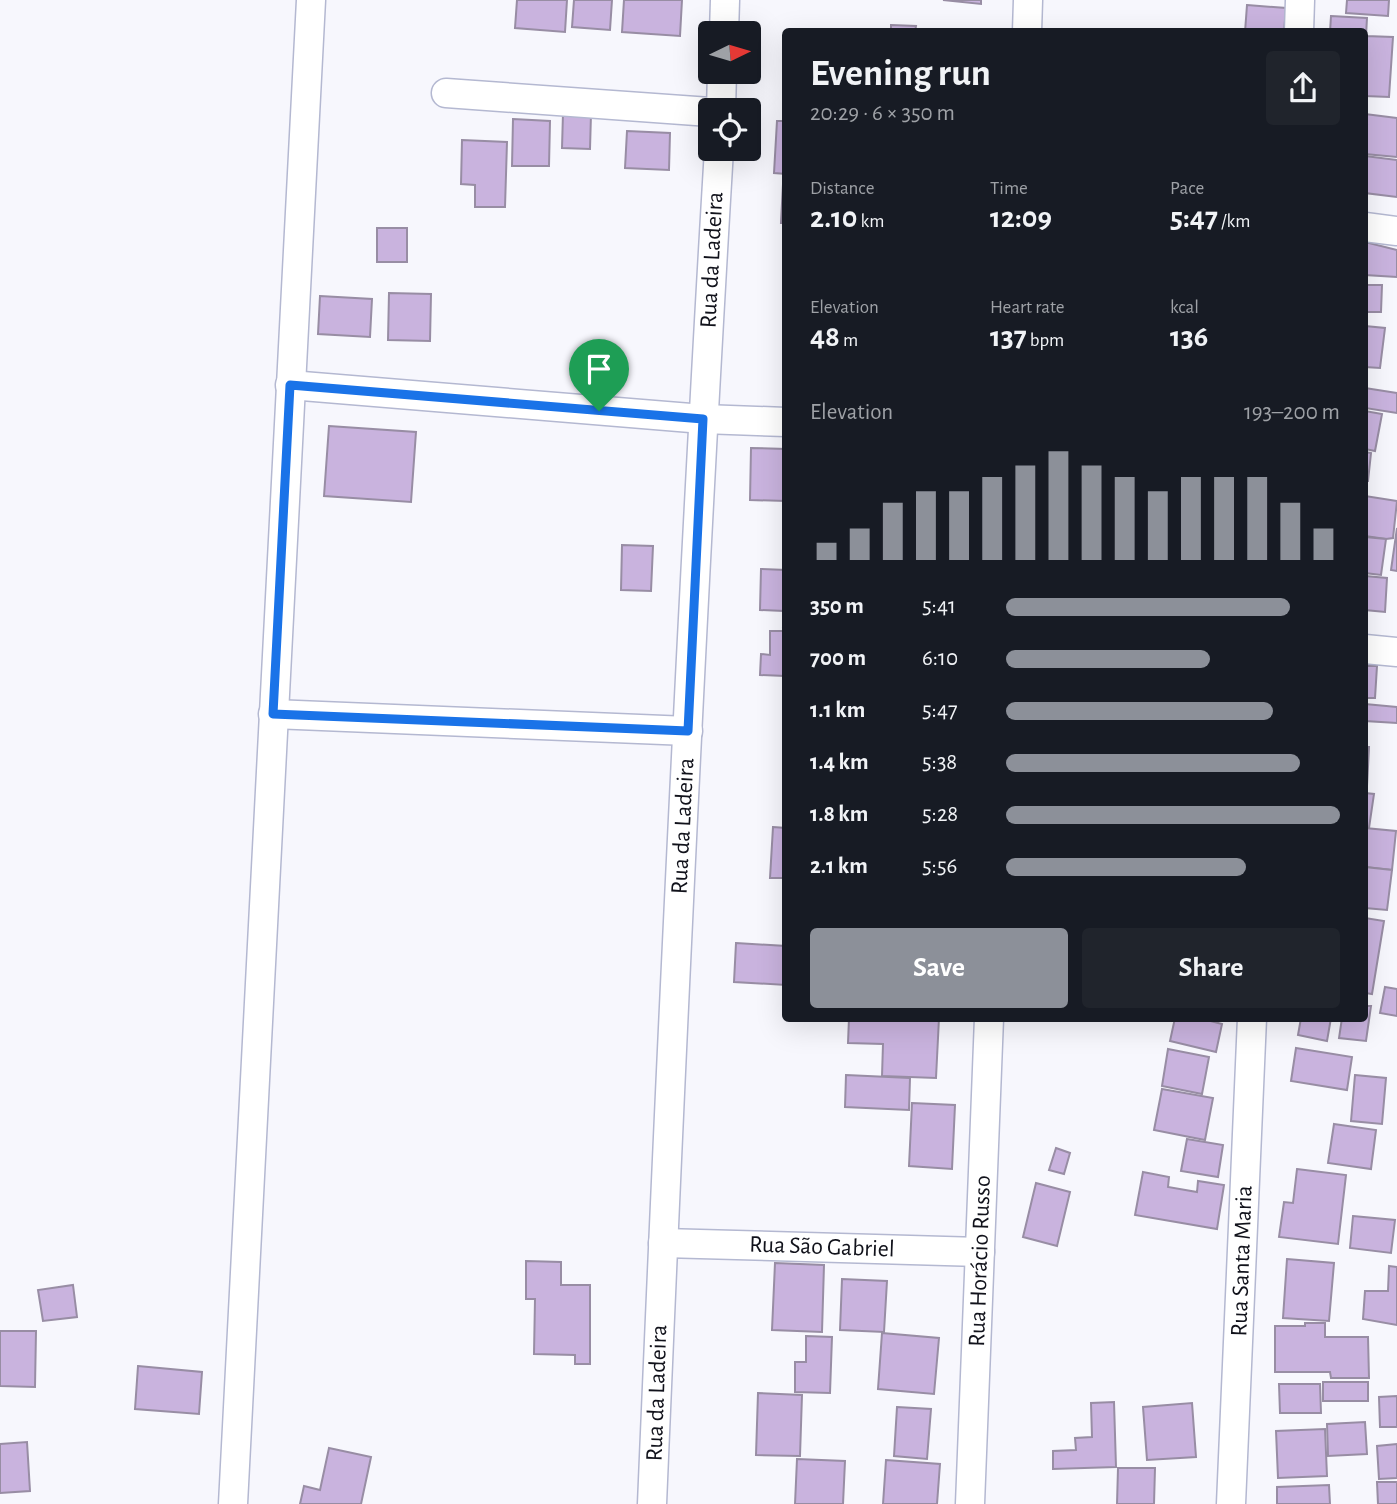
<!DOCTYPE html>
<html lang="en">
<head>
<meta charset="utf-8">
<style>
  :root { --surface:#171b24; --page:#20242c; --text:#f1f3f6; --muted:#9ea1a6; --accent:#8c9099 }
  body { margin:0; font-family:"Alegreya Sans",sans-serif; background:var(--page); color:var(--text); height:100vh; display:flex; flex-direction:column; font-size:26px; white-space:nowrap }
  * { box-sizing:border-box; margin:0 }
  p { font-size:23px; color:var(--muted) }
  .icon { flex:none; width:38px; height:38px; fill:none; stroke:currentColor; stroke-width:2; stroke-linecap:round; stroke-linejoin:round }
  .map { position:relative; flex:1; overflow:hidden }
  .panel { position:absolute; left:782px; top:28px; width:586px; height:994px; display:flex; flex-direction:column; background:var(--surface); border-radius:7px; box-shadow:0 7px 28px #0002 }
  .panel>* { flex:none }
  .needle { width:46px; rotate:85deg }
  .buttons { position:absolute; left:698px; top:21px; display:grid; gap:14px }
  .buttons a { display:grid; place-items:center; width:63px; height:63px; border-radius:7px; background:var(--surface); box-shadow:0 7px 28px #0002; font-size:35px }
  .pin { position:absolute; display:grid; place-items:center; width:60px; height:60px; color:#fff; margin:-72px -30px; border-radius:50% 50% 50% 0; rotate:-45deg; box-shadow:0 0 7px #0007 }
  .pin .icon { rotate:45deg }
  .round { display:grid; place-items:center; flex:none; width:74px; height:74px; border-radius:7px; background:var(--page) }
  .head { display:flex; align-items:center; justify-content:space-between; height:119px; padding:0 28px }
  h1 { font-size:38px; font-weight:600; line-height:52px }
  .metrics { display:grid; grid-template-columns:repeat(3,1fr); gap:10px; height:119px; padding:7px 28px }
  .metrics div { display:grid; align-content:center }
  .metrics b { font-size:30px; font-weight:600 }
  .metrics small { font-size:19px; font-weight:400 }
  .metrics p { font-size:19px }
  .chart { height:196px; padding:14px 28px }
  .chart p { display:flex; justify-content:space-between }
  .chart svg { width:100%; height:126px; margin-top:7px; stroke:var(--accent); stroke-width:6 }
  .primary-button { display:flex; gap:14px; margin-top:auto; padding:14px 28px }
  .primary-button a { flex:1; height:80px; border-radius:7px; background:var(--accent); color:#fff; font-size:28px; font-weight:600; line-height:80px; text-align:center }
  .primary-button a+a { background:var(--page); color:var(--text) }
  ul { padding:0 28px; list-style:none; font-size:23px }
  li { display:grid; grid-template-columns:112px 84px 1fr; align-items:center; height:52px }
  li i { height:18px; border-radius:9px; background:var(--accent) }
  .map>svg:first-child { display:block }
  .building { fill:#c9b3de; stroke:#988da4; stroke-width:2 }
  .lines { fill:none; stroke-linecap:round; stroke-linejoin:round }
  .minor-casing { stroke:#b4b8d1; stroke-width:31 }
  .minor { stroke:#fff; stroke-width:28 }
  .route-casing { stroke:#fff; stroke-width:14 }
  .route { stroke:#1a73e8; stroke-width:9 }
  .labels { text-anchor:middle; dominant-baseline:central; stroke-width:6; stroke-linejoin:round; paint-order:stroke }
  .street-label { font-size:24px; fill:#11121b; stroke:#fff }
</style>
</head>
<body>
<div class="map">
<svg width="1397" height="1504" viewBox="0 0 1397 1504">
  <rect width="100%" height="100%" fill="#f7f7fd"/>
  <g class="building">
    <polygon points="517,0 567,0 565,32 515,28"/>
    <polygon points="574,0 612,0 610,30 572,27"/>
    <polygon points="624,0 682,0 680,36 622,32"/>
    <polygon points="943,0 981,0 981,4"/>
    <polygon points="1347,0 1389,0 1388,16 1346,13"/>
    <polygon points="1247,5 1286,8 1284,32 1245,32"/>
    <polygon points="1331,16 1367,18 1366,36 1393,37 1389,97 1365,96 1365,32 1330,32"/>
    <polygon points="891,25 916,26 915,32 891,32"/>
    <polygon points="563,113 591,114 590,149 562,148"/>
    <polygon points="1365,114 1397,118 1397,157 1365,154 1367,125 1365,125"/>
    <polygon points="513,119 550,121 549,166 512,166"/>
    <polygon points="777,121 786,121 786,174 774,173"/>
    <polygon points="627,131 670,133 669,170 625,168"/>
    <polygon points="462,140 507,142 505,207 475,207 475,185 461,184"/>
    <polygon points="1365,156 1397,160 1397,197 1365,193"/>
    <polygon points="783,184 786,184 786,223 781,223"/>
    <rect x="377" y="228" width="30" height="34"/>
    <polygon points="1365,242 1397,250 1397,277 1365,275"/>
    <polygon points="1365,285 1382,285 1381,312 1365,312"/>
    <polygon points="389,293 431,294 430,341 388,340"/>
    <polygon points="320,296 372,299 370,337 318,334"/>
    <polygon points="1365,326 1385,328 1380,368 1365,367"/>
    <polygon points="1365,388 1397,393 1397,413 1365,408"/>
    <polygon points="1365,411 1382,414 1375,451 1365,449"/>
    <polygon points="329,426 416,432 411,502 324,496"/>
    <polygon points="751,448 786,449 786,501 750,500"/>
    <polygon points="1365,452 1371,453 1368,481 1365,481"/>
    <polygon points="1365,496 1397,501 1393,538 1386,539 1365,536"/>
    <polygon points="1397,528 1397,571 1391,570"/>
    <polygon points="1365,537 1386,539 1381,575 1365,573"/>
    <polygon points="622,545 653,546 651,591 621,590"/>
    <polygon points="761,569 786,570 786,627 783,627 784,611 760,610"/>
    <polygon points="1365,576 1387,578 1385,612 1365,610"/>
    <polygon points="770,631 786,631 786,694 784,694 785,676 760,675 761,654 770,655"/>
    <polygon points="1365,666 1377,666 1375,698 1365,698"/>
    <polygon points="1365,704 1397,707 1397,723 1365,721"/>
    <polygon points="1365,747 1369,747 1367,786 1365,786"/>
    <polygon points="1365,793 1374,794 1369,828 1365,828"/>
    <polygon points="773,827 786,828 786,878 770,878"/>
    <polygon points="1365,828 1396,831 1392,870 1365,867"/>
    <polygon points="1365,867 1392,870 1387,910 1365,908"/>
    <polygon points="1365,918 1384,921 1372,994 1365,993"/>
    <polygon points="736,943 786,946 786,985 734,982"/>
    <polygon points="1385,987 1397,989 1397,1016 1380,1013"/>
    <polygon points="1365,1006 1371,1006 1366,1041 1339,1038 1342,1018 1365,1018"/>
    <polygon points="849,1018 939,1018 936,1078 882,1076 883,1044 848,1043"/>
    <polygon points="1175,1018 1199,1018 1222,1024 1216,1052 1170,1041"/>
    <polygon points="1301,1018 1331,1018 1327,1041 1298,1035"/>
    <polygon points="1296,1048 1352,1057 1347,1090 1291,1081"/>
    <polygon points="1168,1049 1209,1057 1202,1094 1162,1086"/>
    <polygon points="846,1075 910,1078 909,1110 845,1107"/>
    <polygon points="1355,1075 1386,1078 1382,1124 1351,1121"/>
    <polygon points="1162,1089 1213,1098 1205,1140 1154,1130"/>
    <polygon points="912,1103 955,1105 952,1169 909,1166"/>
    <polygon points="1334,1124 1376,1130 1371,1169 1328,1163"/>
    <polygon points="1187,1139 1223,1145 1218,1177 1181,1171"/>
    <polygon points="1056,1148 1070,1153 1064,1174 1049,1170"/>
    <polygon points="1297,1169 1346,1175 1338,1244 1279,1237 1284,1202 1293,1203"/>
    <polygon points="1143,1172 1169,1177 1168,1187 1197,1192 1198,1181 1224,1185 1217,1229 1135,1215"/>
    <polygon points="1036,1183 1070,1192 1057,1246 1023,1237"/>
    <polygon points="1353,1216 1395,1220 1391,1253 1350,1248"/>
    <polygon points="1287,1259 1334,1263 1329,1321 1283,1318"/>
    <polygon points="526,1261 561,1262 561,1285 590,1285 590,1364 575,1364 575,1355 534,1354 535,1299 526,1299"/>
    <polygon points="775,1263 824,1265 822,1332 772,1330"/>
    <polygon points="1389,1266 1397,1267 1397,1325 1363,1319 1365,1291 1388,1291"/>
    <polygon points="842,1279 887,1281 884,1332 840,1330"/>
    <polygon points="73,1285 77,1317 43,1321 38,1290"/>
    <polygon points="1305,1323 1325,1323 1325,1337 1368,1337 1369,1378 1331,1378 1330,1372 1275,1372 1275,1326 1305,1326"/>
    <polygon points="0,1331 36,1331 35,1387 0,1386"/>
    <polygon points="882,1333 939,1338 934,1394 878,1389"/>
    <polygon points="806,1336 832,1337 830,1393 795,1392 795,1362 806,1362"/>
    <polygon points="138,1366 202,1372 199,1414 135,1409"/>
    <rect x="1323" y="1382" width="45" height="19"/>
    <polygon points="1279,1384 1320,1384 1321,1413 1280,1413"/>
    <polygon points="758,1393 802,1395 800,1456 756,1455"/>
    <polygon points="1397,1396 1397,1427 1380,1427 1379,1397"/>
    <polygon points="1114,1402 1116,1467 1053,1469 1053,1451 1076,1450 1075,1438 1092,1437 1091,1403"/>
    <polygon points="1192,1403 1196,1457 1147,1460 1143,1407"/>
    <polygon points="897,1407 931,1409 927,1459 894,1456"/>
    <polygon points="1365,1422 1367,1454 1328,1456 1327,1424"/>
    <polygon points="1325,1429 1327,1476 1278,1478 1276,1431"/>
    <polygon points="27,1442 30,1491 0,1493 0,1444"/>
    <polygon points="1397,1444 1397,1478 1379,1479 1377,1446"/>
    <polygon points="329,1448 371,1457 361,1504 300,1504 304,1486 320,1490"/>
    <polygon points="797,1459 845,1461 843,1504 795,1504"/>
    <polygon points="886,1460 940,1464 937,1504 883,1504"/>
    <polygon points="1118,1468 1155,1468 1154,1504 1117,1504"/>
    <polygon points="1377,1482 1397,1482 1397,1504 1378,1504"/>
    <polygon points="1329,1485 1330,1504 1277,1504 1277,1487"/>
  </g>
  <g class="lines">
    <g class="minor-casing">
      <g id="minor">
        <polyline points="1027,32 1028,0"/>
        <polyline points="1299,32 1300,0"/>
        <polyline points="724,33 725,0"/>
        <polyline points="446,93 710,112"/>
        <polyline points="721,110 722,72"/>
        <polyline points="1365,227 1397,231"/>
        <polyline points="290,385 703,419 786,422"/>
        <polyline points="1365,649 1397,652"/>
        <polyline points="273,714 688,731"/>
        <polyline points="663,1243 980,1252"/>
        <polyline points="233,1504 311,0"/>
        <path d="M652 1504C671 1052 692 600 719 149"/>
        <polyline points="970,1504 989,1018"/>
        <polyline points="1231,1504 1252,1018"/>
      </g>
    </g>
    <use href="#minor" class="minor"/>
  </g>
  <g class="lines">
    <g class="route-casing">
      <polygon id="route" points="290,385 703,419 688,731 273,714"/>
    </g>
    <use href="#route" class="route"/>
  </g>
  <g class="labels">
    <g class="street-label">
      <text transform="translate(712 260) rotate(-87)">Rua da Ladeira</text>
      <text transform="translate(683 826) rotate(-87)">Rua da Ladeira</text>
      <text transform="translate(822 1247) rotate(2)">Rua São Gabriel</text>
      <text transform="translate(980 1261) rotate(-88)">Rua Horácio Russo</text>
      <text transform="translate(1242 1261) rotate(-88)">Rua Santa Maria</text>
      <text transform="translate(657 1393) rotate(-88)">Rua da Ladeira</text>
    </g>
  </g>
</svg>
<div class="buttons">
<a><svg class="needle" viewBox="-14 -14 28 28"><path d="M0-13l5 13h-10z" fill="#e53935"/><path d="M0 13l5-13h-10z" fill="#9ea1a6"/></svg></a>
<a><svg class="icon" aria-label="locate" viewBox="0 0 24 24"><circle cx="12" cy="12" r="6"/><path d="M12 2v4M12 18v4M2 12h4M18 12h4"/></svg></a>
</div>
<div class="pin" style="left:599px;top:411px;background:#1e9e55"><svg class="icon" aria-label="arrive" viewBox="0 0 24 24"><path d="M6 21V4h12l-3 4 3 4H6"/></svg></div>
<section class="panel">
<div class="head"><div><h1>Evening run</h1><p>20:29 · 6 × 350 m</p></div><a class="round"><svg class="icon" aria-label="share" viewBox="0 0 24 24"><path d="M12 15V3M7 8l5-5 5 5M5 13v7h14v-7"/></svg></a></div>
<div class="metrics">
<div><p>Distance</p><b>2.10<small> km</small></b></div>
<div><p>Time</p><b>12:09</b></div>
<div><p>Pace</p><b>5:47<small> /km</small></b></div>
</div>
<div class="metrics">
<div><p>Elevation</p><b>48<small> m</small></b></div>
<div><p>Heart rate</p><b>137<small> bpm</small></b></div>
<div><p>kcal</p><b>136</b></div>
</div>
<div class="chart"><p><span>Elevation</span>193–200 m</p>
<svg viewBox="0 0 160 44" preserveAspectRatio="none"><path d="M5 44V38M15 44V33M25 44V24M35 44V20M45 44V20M55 44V15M65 44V11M75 44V6M85 44V11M95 44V15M105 44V20M115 44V15M125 44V15M135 44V15M145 44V24M155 44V33"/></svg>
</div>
<ul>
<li><b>350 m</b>5:41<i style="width:85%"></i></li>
<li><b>700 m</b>6:10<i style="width:61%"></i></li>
<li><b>1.1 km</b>5:47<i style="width:80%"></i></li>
<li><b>1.4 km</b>5:38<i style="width:88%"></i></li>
<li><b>1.8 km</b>5:28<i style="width:100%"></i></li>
<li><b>2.1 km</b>5:56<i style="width:72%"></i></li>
</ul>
<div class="primary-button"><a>Save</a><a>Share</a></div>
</section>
</div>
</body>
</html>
